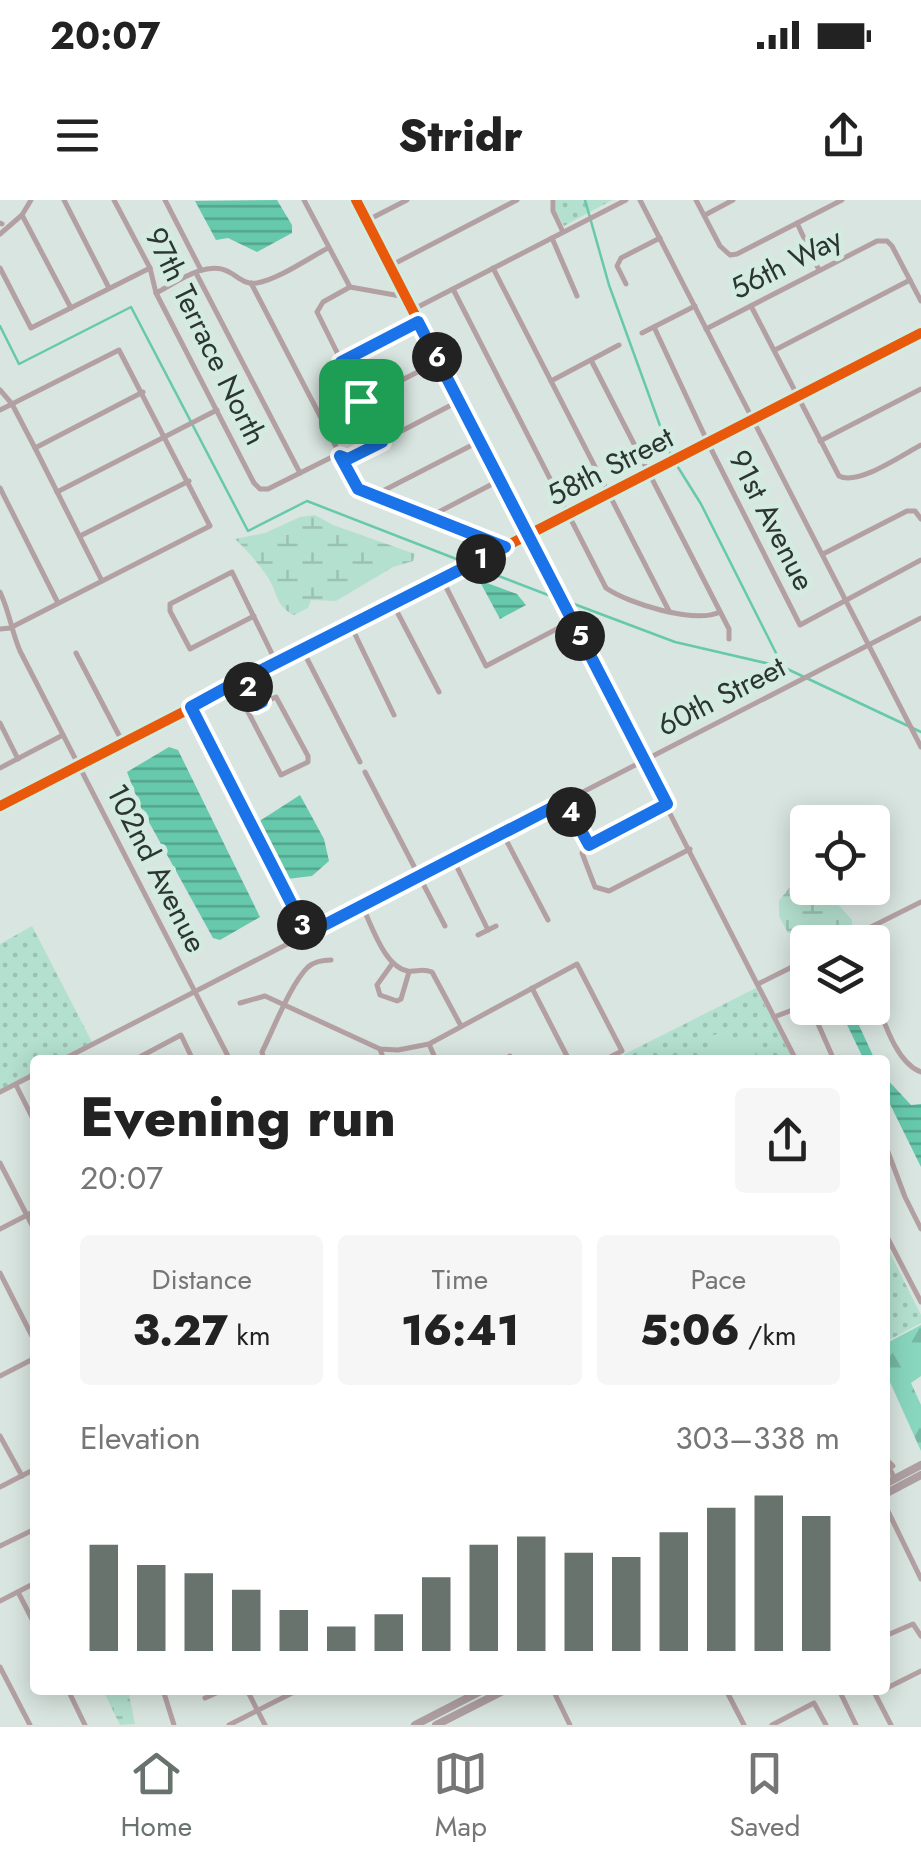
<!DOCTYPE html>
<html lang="en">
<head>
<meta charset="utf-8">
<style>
  :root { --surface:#fff; --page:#f6f6f6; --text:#222; --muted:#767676; --line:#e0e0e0; --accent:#69736e }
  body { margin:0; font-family:Jost,sans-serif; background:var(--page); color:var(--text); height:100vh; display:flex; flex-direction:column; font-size:38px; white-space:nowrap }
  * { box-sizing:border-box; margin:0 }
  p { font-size:32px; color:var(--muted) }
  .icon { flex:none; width:55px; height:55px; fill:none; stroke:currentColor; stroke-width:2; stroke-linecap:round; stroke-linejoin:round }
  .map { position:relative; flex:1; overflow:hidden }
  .sheet { position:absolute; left:30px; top:855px; width:860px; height:640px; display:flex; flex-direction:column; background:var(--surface); border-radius:10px; box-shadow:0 5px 25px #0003 }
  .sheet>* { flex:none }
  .fabs { position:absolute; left:790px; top:605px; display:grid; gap:20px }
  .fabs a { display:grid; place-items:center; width:100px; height:100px; border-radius:10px; background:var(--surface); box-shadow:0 5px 25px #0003; font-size:50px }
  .pin { position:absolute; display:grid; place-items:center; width:85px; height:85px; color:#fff; margin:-42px; border-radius:20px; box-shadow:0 5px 15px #0006 }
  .km { position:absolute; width:50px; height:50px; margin:-25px; border-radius:50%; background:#222; color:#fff; font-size:28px; line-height:50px; text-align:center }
  .round { display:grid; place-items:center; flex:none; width:105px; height:105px; border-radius:10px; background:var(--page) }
  .overview { display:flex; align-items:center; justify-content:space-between; height:170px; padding:0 50px }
  h1 { font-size:55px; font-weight:800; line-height:75px }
  .stats { display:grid; grid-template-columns:repeat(3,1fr); gap:15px; height:170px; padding:10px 50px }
  .stats div { display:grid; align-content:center; border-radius:10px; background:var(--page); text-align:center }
  .stats b { font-size:42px; font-weight:800 }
  .stats small { font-size:28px; font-weight:400 }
  .stats p { font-size:28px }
  .chart { height:280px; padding:20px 50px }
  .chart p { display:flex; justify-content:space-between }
  .chart svg { width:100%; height:180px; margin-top:10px; stroke:var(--accent); stroke-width:6 }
  .status { display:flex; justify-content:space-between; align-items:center; height:70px; padding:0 50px; background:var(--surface); direction:ltr }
  .status svg { height:28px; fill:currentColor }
  header { display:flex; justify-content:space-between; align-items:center; height:130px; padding:0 50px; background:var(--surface); font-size:45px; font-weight:800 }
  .menu { display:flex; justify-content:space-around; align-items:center; height:140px; border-top:2px solid var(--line); background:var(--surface); font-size:28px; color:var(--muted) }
  .menu a { display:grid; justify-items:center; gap:5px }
  .menu .selected { color:var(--accent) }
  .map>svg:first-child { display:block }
  .forest { fill:url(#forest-firs) }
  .wetland { fill:url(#wetland-marsh) }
  .park { fill:url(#park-dots) }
  .pitch { fill:#b4e0cf }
  .water { fill:url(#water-rules) }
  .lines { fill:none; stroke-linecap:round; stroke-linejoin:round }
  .stream { stroke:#66c9ac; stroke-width:2.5 }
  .minor { stroke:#b3a0a3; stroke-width:5 }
  .major { stroke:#ae9fa2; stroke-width:8 }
  .cycleway-casing { stroke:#d3ebe1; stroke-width:16 }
  .cycleway { stroke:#e8590c; stroke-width:10 }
  .route-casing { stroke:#fff; stroke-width:20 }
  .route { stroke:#1a73e8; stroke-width:12 }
  .labels { text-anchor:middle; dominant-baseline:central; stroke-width:10; stroke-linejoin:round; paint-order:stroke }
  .street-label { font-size:30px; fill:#2c3531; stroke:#d3ebe1 }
</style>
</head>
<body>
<div class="status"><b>20:07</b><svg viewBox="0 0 49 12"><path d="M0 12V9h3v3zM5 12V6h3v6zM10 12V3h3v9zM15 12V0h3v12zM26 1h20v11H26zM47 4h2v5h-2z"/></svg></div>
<header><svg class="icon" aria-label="menu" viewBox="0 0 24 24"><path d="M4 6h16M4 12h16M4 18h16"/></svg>Stridr<svg class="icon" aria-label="share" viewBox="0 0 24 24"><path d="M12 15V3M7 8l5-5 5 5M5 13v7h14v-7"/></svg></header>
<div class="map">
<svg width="921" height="1525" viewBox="0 0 921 1525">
  <defs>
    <pattern id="forest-firs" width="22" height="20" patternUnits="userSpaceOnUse" patternTransform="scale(2.5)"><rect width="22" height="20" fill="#88d6bd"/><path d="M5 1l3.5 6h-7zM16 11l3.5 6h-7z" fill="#76b8a3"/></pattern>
    <pattern id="wetland-marsh" width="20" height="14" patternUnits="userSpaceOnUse" patternTransform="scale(2.5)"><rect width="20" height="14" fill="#b4e0cf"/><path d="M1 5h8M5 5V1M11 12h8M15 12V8" fill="none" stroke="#9bc1b2"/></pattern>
    <pattern id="park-dots" width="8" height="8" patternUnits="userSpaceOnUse" patternTransform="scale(2.5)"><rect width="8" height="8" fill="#b4e0cf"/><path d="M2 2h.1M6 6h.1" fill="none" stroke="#9bc1b2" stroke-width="1.8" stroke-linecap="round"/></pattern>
    <pattern id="water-rules" width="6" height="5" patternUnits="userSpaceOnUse" patternTransform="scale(2.5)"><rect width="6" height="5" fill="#66c9ac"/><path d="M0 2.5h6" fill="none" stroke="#54a48d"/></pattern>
  </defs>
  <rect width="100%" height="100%" fill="#d9e5e0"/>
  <polygon class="forest" points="921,1125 921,1176 911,1183 921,1205 921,1251 885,1171 885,1144"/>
  <g class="wetland">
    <path d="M315 315 333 325 415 354 413 361 393 367 336 401 311 400 308 408 294 415C275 406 278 392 267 376 258 363 247 350 235 339L265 333 300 317Z"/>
    <polygon points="807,679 808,688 823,688 852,720 852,732 825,742 788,733 779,716 779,701 792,684"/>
    <polygon points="103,1490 128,1490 135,1524 120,1525"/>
  </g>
  <g class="park">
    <polygon points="556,0 612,0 564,26 556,12"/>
    <polygon points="32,726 92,842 57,860 35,860 35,872 0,890 0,744"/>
    <polygon points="756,788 793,860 613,860"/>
    <polygon points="885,1043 921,1115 921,1123 885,1142"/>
  </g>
  <polygon class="pitch" points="717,834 743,839 756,854 747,860 715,860 706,838"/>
  <g class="water">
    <polygon points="277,0 292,25 292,33 257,52 228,38 216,40 195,1"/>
    <polygon points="479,380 517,394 526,405 500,419"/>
    <polygon points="169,547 178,550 260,717 220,740 213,738 140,606 127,572"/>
    <polygon points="300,595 324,639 329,661 312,676 287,679 258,622"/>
    <polygon points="839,808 851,808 875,860 864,860"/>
    <polygon points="885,877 911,905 921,904 921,967 885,894"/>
  </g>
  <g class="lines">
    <g class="stream">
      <polyline points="585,0 609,85 671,256 701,304 783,467"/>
      <polyline points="0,126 19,164 131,107 248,331 307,301 464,362"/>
      <polyline points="470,365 548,395"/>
      <polyline points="574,404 675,442 783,467 921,532"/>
    </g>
    <g class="minor">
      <polyline points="64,0 109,88"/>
      <polyline points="114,0 150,68 156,93 254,283 260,289 268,289 334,256 348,259 459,201"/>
      <polyline points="165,0 201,70"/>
      <polyline points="304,0 350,87 406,97"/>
      <polyline points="356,0 796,860"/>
      <polyline points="553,0 553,11 563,32"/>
      <polyline points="640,0 921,547"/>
      <polyline points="696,0 720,46 730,55 737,54 842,0"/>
      <polyline points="22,15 71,108"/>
      <polyline points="705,15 733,0"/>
      <polyline points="366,21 407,0"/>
      <polyline points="0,23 2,24"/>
      <polyline points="797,23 819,70"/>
      <polyline points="0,34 22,15 31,0"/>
      <polyline points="552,38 577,96"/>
      <polyline points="390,66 517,0"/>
      <polyline points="0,68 31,128 150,68"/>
      <polyline points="493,68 669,411"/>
      <polyline points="196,73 300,273"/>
      <polyline points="251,83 358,289 505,347"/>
      <polyline points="626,84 617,66 621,58 660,38"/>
      <polyline points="350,87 323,102 317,112 381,241"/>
      <path d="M453 89 606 388C629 404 695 424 720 412"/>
      <path d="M156 93C176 83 206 59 229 72 239 77 244 85 257 83 277 80 309 58 328 48"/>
      <path d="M751 106 839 276C858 286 902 255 921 245"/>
      <polyline points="412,110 626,0"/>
      <polyline points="654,127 709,245 800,425 921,360"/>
      <polyline points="706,129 877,41 887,41 892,46 921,101"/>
      <polyline points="642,133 695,106"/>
      <polyline points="775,150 910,80"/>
      <polyline points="591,160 729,429 729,439"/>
      <polyline points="341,162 419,122"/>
      <polyline points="551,181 619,145"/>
      <polyline points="0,190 12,204 35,248 102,381"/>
      <polyline points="361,201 439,161"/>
      <polyline points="0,210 119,150 210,326 10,428 0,429"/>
      <polyline points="820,241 921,189"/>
      <polyline points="35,248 143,192"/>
      <polyline points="0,288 58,403"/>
      <polyline points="57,292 217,210"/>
      <polyline points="373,296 480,241"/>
      <polyline points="431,316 500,280"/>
      <polyline points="80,336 189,281"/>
      <polyline points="823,354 907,311 915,311 921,319"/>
      <polyline points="442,379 486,466 572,421"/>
      <path d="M0 392C10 413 11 430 20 451L230 860"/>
      <polyline points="393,404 439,492"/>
      <polyline points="254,416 190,449 170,411 170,404 232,372 276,462"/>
      <polyline points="351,426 394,515"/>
      <polyline points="300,445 360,562"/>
      <polyline points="76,453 122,541"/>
      <polyline points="249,476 262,502"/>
      <polyline points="244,479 257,505"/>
      <polygon points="276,497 308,556 308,562 281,575 247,510"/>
      <polyline points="191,507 307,734"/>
      <polyline points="0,523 18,559"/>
      <polyline points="0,568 63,535"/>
      <polyline points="365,572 445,726"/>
      <polyline points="565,601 589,645"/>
      <polyline points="0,606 921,133"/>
      <polyline points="503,634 548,720"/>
      <polyline points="589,645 582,653 595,687 609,691 690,649"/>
      <polyline points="589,645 666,605"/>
      <polyline points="453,659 488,730"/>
      <path d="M362 706C372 725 384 767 408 771 417 772 422 768 432 772L461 826"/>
      <polyline points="478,735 496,726"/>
      <polyline points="841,742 921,702"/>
      <polyline points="392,764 377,785 380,795 397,801 401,799 409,772"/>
      <polyline points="758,784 808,759"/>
      <polyline points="532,788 569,860"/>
      <path d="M872 790C882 814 894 862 921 872"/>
      <polyline points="240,803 265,796 380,849 398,850 429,844 577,764 622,851 604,860"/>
      <polyline points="811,808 834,860"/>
      <polyline points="774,817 808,804"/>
      <polyline points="429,844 436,860"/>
      <polyline points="380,849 384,860"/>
      <polyline points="62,860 921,418"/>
      <polyline points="134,860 181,835 193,860"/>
      <path d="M264 860 262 852C273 830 291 783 308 767 315 761 323 760 331 760"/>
      <polyline points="503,860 510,856 513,860"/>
      <polyline points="16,885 35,923"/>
      <polyline points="0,892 35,874"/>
      <polyline points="885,944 905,997 921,1029"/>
      <polyline points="0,963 35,1031"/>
      <polyline points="0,1029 35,1011"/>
      <polyline points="885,1033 921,1102"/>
      <polyline points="0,1073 35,1142"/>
      <polyline points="0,1176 35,1158"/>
      <polyline points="35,1196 35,1197"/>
      <polyline points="0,1236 22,1276"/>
      <polyline points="885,1258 893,1266 885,1269"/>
      <polyline points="885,1259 895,1279"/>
      <polyline points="0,1287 35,1269"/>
      <polyline points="885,1305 921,1379"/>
      <polyline points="0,1346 35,1329"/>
      <polyline points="18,1392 35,1425"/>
      <polyline points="0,1401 35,1383"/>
      <polyline points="885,1436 913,1424 921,1436"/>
      <polyline points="0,1467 30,1525"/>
      <polyline points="885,1489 921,1471"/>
      <polyline points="68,1490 85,1525"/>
      <polyline points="163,1490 174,1525"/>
      <polyline points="247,1490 265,1525"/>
      <polyline points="553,1490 570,1525"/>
      <polyline points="726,1490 744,1525"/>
      <polyline points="839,1490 856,1525"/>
      <polyline points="873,1490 891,1525"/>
      <polyline points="205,1498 223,1490"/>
      <polyline points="229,1525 298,1490"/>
      <polyline points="772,1525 814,1503 826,1525"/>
    </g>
    <g class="major">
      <polyline points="885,1284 921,1265"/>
      <polyline points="885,1294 921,1275"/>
      <polyline points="415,1525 483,1490"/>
      <polyline points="436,1525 505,1490"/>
    </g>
    <g class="cycleway-casing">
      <g id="cycleway">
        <polyline points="356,0 644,561"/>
        <polyline points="0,606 921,133"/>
      </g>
    </g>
    <use href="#cycleway" class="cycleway"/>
  </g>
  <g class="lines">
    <g class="route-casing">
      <polygon id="route" points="418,122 667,604 589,645 565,601 307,734 191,507 244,478 256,505 262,502 250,476 505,347 358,289 340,256 348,259 382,242 341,162"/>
    </g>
    <use href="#route" class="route"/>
  </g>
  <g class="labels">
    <g class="street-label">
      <text transform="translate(786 63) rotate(-27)">56th Way</text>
      <text transform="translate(206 136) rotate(64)">97th Terrace North</text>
      <text transform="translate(610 266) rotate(-27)">58th Street</text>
      <text transform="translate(772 320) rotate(63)">91st Avenue</text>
      <text transform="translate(721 496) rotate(-27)">60th Street</text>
      <text transform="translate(157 668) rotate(63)">102nd Avenue</text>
    </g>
  </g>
</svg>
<div class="fabs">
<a><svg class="icon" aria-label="locate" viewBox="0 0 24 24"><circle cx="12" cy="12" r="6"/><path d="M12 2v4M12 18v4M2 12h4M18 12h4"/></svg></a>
<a><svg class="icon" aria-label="layers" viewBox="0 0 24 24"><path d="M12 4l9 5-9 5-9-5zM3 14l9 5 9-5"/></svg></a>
</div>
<div class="pin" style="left:361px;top:201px;background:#1e9e55"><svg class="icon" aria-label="arrive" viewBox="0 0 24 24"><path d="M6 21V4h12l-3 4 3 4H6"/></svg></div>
<b class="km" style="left:481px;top:359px">1</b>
<b class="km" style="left:248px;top:487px">2</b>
<b class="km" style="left:302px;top:725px">3</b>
<b class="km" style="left:571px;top:612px">4</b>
<b class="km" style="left:580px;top:436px">5</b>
<b class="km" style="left:437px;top:157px">6</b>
<section class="sheet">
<div class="overview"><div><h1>Evening run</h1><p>20:07</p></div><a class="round"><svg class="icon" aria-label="share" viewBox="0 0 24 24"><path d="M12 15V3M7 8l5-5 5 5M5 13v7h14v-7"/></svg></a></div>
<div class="stats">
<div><p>Distance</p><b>3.27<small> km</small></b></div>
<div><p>Time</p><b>16:41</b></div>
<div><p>Pace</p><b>5:06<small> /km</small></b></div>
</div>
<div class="chart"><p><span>Elevation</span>303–338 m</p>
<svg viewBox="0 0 160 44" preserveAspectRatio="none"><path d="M5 44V18M15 44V23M25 44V25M35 44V29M45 44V34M55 44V38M65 44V35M75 44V26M85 44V18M95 44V16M105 44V20M115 44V21M125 44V15M135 44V9M145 44V6M155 44V11"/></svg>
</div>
</section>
</div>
<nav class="menu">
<a class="selected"><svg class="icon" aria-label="home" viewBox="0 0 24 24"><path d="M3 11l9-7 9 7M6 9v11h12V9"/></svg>Home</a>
<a><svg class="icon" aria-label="map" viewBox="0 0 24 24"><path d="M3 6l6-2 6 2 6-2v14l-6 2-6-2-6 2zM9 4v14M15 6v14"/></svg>Map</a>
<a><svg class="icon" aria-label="saved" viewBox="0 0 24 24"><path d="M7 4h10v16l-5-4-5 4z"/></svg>Saved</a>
</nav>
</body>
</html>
